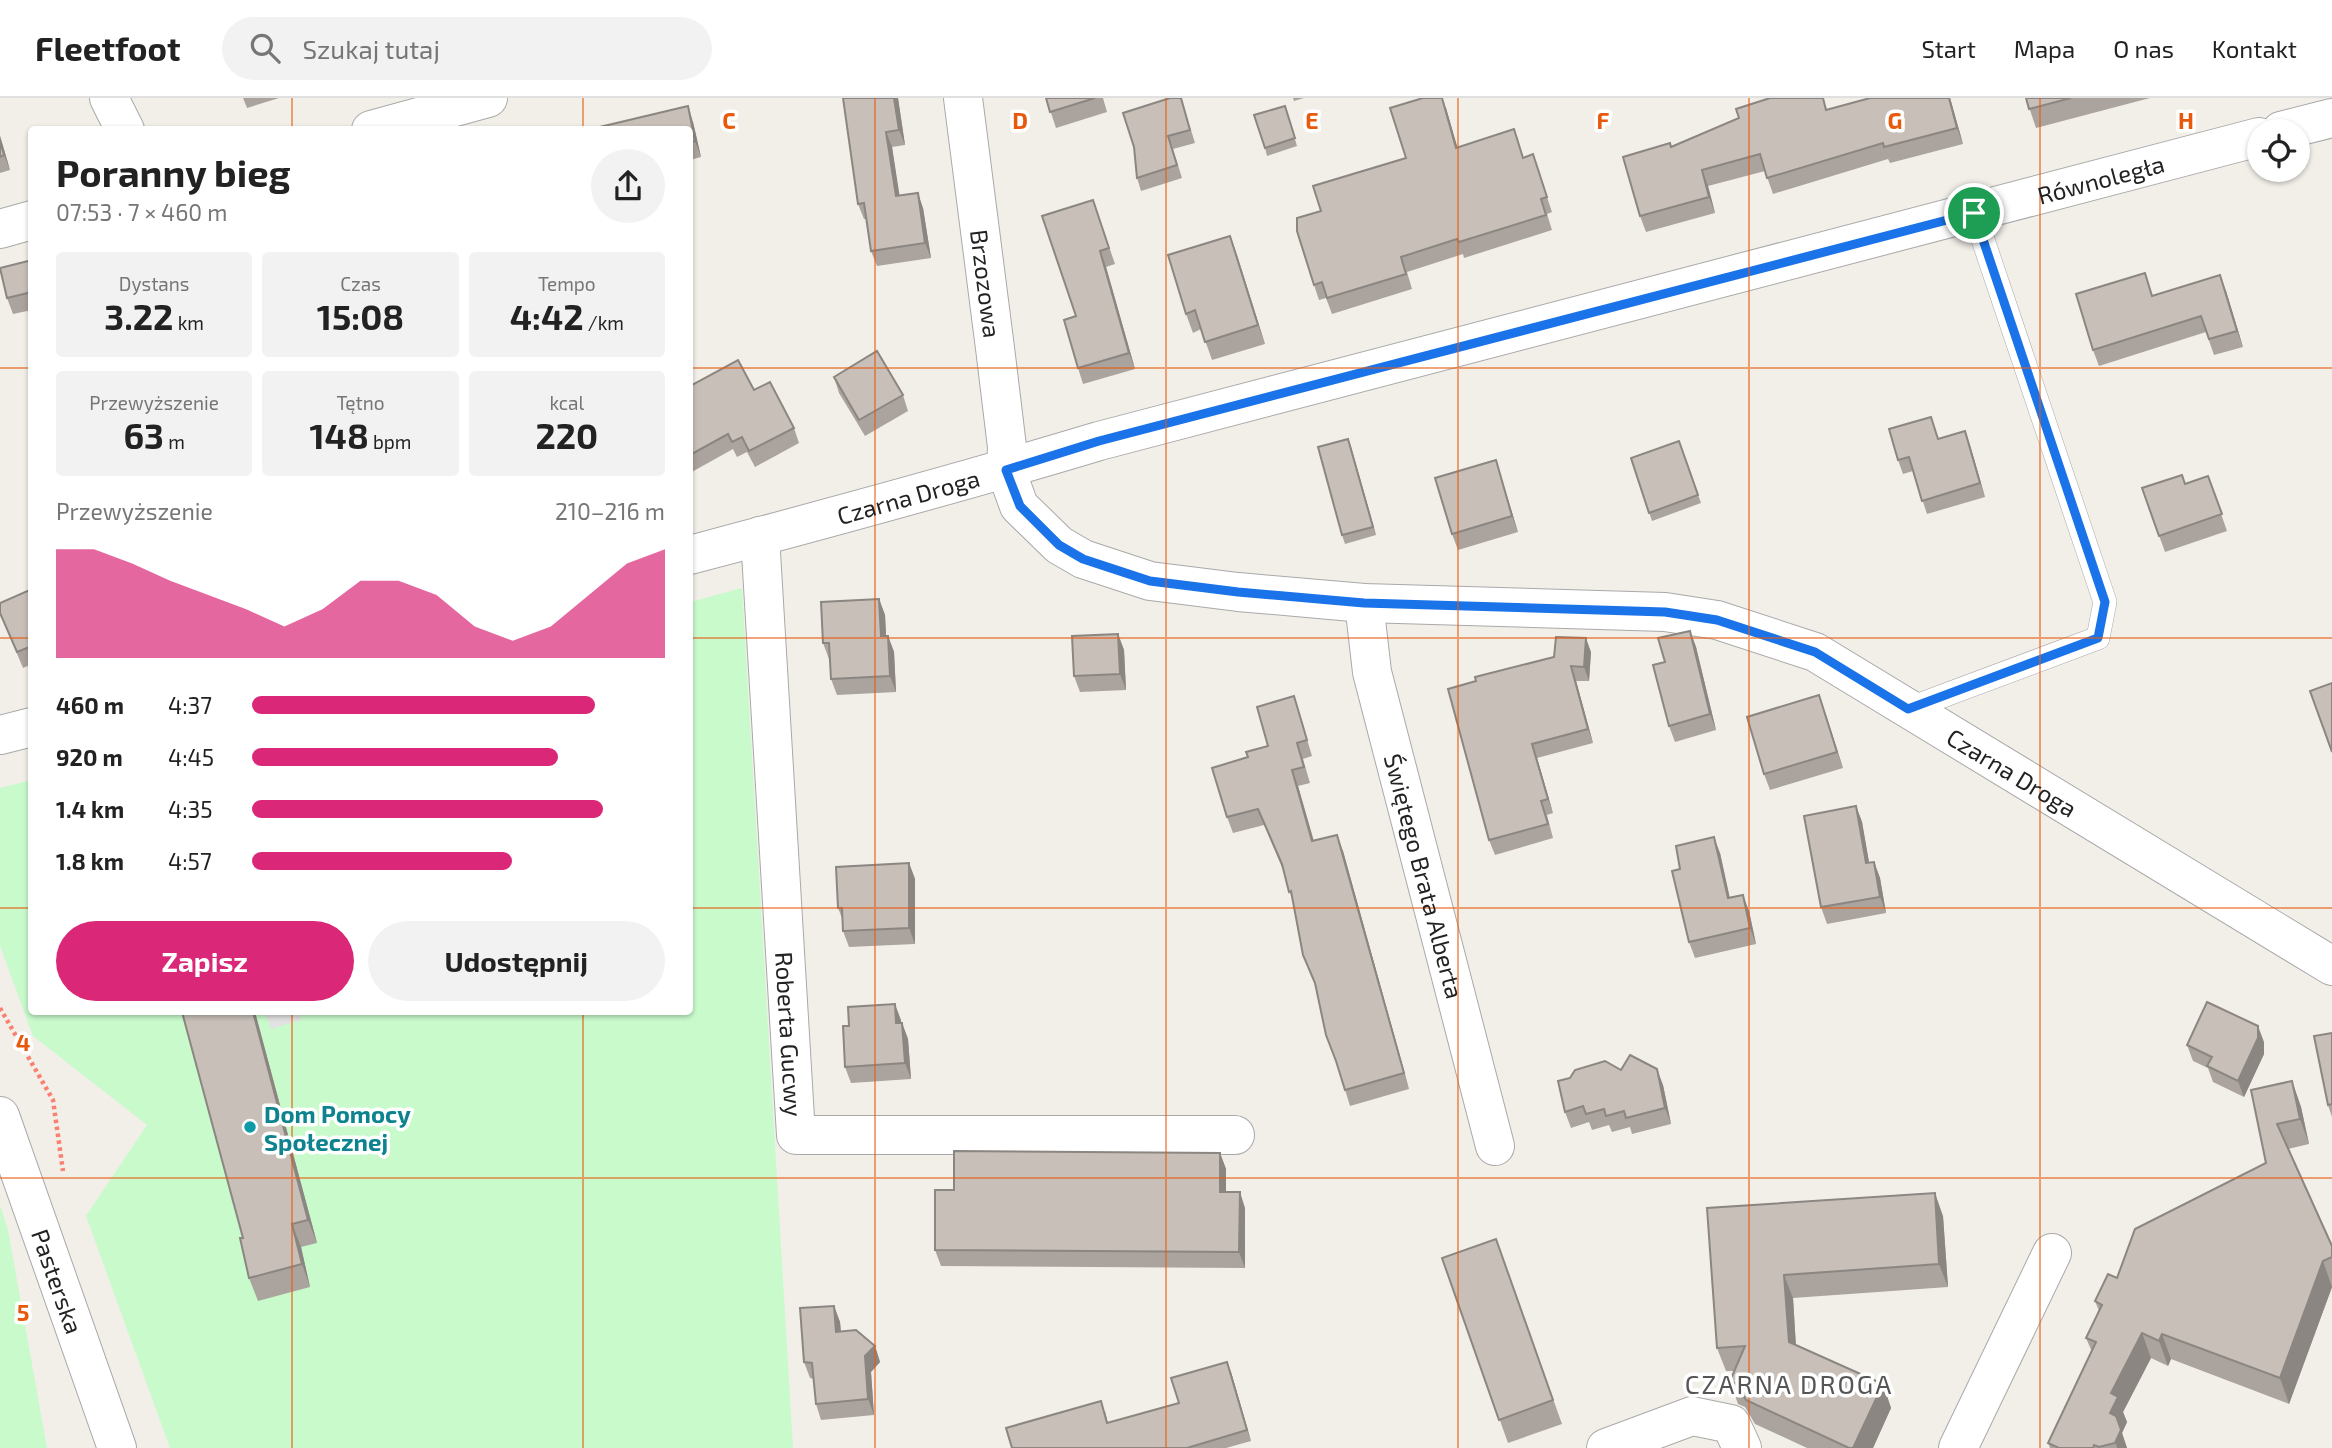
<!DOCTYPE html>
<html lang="pl">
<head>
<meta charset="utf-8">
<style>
  :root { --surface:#fff; --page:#f2f2f2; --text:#222; --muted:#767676; --line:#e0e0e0; --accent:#db2777 }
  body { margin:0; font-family:"Exo 2",sans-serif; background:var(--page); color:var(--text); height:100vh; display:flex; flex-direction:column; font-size:26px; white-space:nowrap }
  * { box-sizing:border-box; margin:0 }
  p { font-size:23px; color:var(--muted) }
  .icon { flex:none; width:38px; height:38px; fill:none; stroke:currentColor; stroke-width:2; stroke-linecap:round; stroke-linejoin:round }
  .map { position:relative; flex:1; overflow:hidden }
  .details { position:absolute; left:28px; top:28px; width:665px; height:889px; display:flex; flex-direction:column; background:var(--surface); border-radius:7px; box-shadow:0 2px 5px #0004 }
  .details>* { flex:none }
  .buttons { position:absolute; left:2247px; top:21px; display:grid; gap:14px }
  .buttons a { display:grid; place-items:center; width:63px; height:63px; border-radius:50%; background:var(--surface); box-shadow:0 2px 5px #0004; font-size:35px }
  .pin { position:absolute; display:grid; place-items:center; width:60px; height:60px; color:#fff; margin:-30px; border:4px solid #fff; border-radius:50%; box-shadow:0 2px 7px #0007 }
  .round { display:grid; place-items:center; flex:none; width:74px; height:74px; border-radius:37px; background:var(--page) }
  .head { display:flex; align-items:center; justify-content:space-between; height:119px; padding:0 28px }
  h1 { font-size:38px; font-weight:700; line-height:52px }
  .metrics { display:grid; grid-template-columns:repeat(3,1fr); gap:10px; height:119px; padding:7px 28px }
  .metrics div { display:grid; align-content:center; border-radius:7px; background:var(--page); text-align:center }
  .metrics b { font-size:35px; font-weight:700 }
  .metrics small { font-size:19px; font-weight:400 }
  .metrics p { font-size:19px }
  .chart { height:196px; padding:14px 28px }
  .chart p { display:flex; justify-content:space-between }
  .chart svg { width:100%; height:126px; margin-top:7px; fill:var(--accent); opacity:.7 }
  .cta { display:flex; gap:14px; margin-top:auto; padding:14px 28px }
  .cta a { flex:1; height:80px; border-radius:42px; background:var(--accent); color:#fff; font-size:28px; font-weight:700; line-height:80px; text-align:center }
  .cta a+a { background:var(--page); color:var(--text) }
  ul { padding:0 28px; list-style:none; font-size:23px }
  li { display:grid; grid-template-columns:112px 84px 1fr; align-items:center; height:52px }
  li i { height:18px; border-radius:9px; background:var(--accent) }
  header { display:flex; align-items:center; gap:42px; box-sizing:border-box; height:98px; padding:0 35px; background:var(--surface); border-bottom:2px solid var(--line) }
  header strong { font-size:33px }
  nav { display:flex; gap:38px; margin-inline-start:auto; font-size:24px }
  .search { width:490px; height:63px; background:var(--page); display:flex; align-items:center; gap:18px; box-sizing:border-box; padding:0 24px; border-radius:38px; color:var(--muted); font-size:26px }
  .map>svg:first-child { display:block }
  .park { fill:#c8facc }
  .parking { fill:#e2e2e2 }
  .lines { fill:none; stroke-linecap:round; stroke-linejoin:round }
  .service-casing { stroke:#a9a9a9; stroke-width:24 }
  .minor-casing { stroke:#a9a9a9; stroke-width:40 }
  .path { stroke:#fa8072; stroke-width:4.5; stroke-dasharray:3.5 3.5; stroke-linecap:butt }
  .service { stroke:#fff; stroke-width:23 }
  .minor { stroke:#fff; stroke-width:38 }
  .wall { fill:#aba49e }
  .shaded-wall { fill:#8b8681 }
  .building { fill:#c7bfb8; stroke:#8b8681; stroke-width:2 }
  .route-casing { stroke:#fff; stroke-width:14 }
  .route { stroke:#1a73e8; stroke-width:9 }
  .grid { fill:none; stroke:#e8590c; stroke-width:2; stroke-opacity:0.55 }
  .culture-dot { fill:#0f9aa8; stroke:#fff; stroke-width:2.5 }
  .labels { text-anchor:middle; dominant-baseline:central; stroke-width:7; stroke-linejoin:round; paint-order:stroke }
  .street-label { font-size:24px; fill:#222; stroke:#fff }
  .culture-label { font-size:24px; font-weight:bold; fill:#0d838f; stroke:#fff; text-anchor:start }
  .neighbourhood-label { font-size:26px; letter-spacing:2px; fill:#555; stroke:#fff }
  .grid-label { font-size:23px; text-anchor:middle; font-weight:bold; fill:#e8590c; stroke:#fff; stroke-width:7; stroke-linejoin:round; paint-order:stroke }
</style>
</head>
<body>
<header>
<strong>Fleetfoot</strong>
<div class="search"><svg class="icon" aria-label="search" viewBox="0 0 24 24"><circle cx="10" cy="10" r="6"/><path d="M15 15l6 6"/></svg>Szukaj tutaj</div>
<nav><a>Start</a><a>Mapa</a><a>O nas</a><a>Kontakt</a></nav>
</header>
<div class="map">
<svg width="2332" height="1350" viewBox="0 0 2332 1350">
  <rect width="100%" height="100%" fill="#f2efe9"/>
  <g class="park">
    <polygon points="742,490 793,1350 170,1350 86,1118 147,1027 33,938 0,848 0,690 31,682 32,914 690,914 690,504"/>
    <polygon points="0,1107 8,1132 47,1350 0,1350"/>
  </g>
  <polygon class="parking" points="265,914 299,914 301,922 271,931"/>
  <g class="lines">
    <g class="service-casing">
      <polyline id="service" points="1908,611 2098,540 2105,504 1974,115"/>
    </g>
    <g class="minor-casing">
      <g id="minor">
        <polyline points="109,0 125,32"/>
        <path id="s1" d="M963 0 995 250 1007 349 1006 372 1019 408 1059 447 1083 461 1150 483 1238 494 1364 505 1665 514 1717 522 1815 554 2332 868"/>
        <polyline points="371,32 488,0"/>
        <polyline points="2281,33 2332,20"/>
        <polyline points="0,131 32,122"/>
        <path id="s2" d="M760 438 796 1037H1235"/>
        <path id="s3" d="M690 457C826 421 963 384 1099 343L2259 39"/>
        <path id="s4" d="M1364 505 1372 574 1495 1048"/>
        <polyline points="0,637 32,629"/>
        <path id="s5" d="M0 1018 117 1350"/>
        <polyline points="1606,1350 1692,1318 1731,1326 1742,1350"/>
        <polyline points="1958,1350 2052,1155"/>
      </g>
    </g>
    <polyline class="path" points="0,910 53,1002 63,1073"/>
    <use href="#service" class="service"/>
    <use href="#minor" class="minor"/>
  </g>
  <g class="wall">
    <polygon points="243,0 279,0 247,10"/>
    <polygon points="843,0 898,0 905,47 892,49 899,98 923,110 931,160 877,168 871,153 867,121 864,121 858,106"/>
    <polygon points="1046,0 1103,0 1107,14 1056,30"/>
    <polygon points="1181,0 1195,45 1173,51 1182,80 1141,93 1137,80"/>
    <polygon points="1293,0 1304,0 1294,3"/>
    <polygon points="1823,0 1827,12 1950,0 1963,46 1890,65 1888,61 1773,96 1765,73 1708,88 1715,115 1646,134 1640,118 1671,49"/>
    <polygon points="2026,0 2150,0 2036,30"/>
    <polygon points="1285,8 1297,48 1267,58 1265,50"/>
    <polygon points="1446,10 1457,49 1523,60 1538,72 1552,114 1547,116 1552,132 1464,160 1463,156 1407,174 1412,191 1332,216 1326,200 1319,202 1314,187 1321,113 1406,60"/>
    <polygon points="693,24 701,59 690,62 690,32"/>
    <polygon points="0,38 10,72 0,75"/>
    <polygon points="1093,102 1115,166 1106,169 1135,271 1083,286 1078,270 1076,218"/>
    <polygon points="1230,138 1265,246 1212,262 1201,231 1193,235 1186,216"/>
    <polygon points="32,162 32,212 13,216 7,200"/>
    <polygon points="2226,193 2243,249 2214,257 2206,234 2099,268 2093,252 2153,198"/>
    <polygon points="834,279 903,297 908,313 865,338 839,295"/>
    <polygon points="690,288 754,292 794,330 799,345 755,369 747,354 737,359 733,351 690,375"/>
    <polygon points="1965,333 1985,399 1927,416 1913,373 1903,376 1898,362 1938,341"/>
    <polygon points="1679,343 1701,405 1652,423 1631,360"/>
    <polygon points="1351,349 1376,437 1345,446 1342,437"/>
    <polygon points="1496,362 1501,379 1518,434 1458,452 1452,436"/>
    <polygon points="2208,378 2227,433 2165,454 2142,390 2185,386"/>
    <polygon points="32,491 32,566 23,570 0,515"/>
    <polygon points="879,501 885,517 886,538 888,538 894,554 896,594 837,597 831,581 830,561 829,561 823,545"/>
    <polygon points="1690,533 1696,549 1716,632 1675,644 1669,628"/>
    <polygon points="1118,536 1124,552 1126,592 1080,594 1074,578"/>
    <polygon points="1591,554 1589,583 1576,583 1593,645 1537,660 1553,715 1547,717 1553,740 1495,757 1489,742 1476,583"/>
    <polygon points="1819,597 1843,670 1770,692 1764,676"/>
    <polygon points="1299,614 1312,658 1303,661 1310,685 1298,688 1314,743 1343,753 1409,991 1350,1008 1338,969 1326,937 1316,889 1303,857 1294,807 1283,772 1264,727 1233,735 1227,719 1248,659 1268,648"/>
    <polygon points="1856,708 1862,724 1869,765 1874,764 1880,780 1886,815 1827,826 1821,809"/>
    <polygon points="1720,755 1730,800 1749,813 1756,846 1695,860 1689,844 1680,771"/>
    <polygon points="909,765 915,781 915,846 849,849 843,833 842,820 838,810"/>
    <polygon points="182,914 255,914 317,1145 301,1149 310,1189 258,1203 249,1180 243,1140"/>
    <polygon points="901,922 901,925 902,925 908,941 911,981 851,985 845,969 849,928"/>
    <polygon points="2332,935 2332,1019 2328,1007"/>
    <polygon points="2264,944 2264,956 2244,999 2213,984 2208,970 2193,963 2187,947"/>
    <polygon points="1621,972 1663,987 1671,1026 1632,1036 1630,1029 1612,1034 1609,1027 1592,1032 1589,1024 1571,1030 1565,1014 1570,980"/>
    <polygon points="2292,983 2301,1009 2309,1046 2288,1051 2332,1148 2332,1189 2289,1306 2171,1261 2168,1268 2151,1260 2123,1314 2127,1324 2122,1335 2127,1350 2050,1350 2048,1345 2092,1254 2086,1240 2099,1213 2095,1203 2117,1180 2266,1065 2251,992"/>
    <polygon points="1220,1055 1226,1071 1226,1094 1245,1110 1245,1170 941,1168 935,1152 954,1092"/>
    <polygon points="1707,1110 1943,1118 1948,1189 1793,1200 1796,1247 1883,1286 1891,1310 1873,1350 1807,1350 1755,1326 1745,1309 1738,1306 1730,1283 1734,1273 1726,1273 1717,1250"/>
    <polygon points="1496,1141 1562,1326 1508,1345 1442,1160"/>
    <polygon points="834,1208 840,1224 841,1233 875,1248 880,1264 871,1274 874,1317 821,1322 816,1306 814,1281 810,1280 804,1264"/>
    <polygon points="1231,1274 1251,1343 1226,1350 1012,1350 1105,1313 1108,1325 1179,1305"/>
  </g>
  <g class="shaded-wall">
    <polygon points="894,0 898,0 905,47 899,32"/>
    <polygon points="1442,0 1446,10 1462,65 1456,50"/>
    <polygon points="1949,0 1950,0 1963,46 1957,30"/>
    <polygon points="688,8 693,24 701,59 695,43"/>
    <polygon points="886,34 892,49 902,113 896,98"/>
    <polygon points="0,38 10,72 4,57 0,43"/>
    <polygon points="1702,72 1708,88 1715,115 1709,99"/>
    <polygon points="918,95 923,110 931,160 925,145"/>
    <polygon points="1230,138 1237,157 1265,246 1258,227"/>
    <polygon points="1100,153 1106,169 1135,271 1129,255"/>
    <polygon points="2220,177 2226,193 2243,249 2237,233"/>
    <polygon points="1965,333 1970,347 1985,399 1980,385"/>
    <polygon points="1348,341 1351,349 1376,437 1373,429"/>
    <polygon points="1496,362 1501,379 1518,434 1512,418"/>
    <polygon points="879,501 885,517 887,555 881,538"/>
    <polygon points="1690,533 1696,549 1716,632 1710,616"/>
    <polygon points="1118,536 1124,552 1126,592 1120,576"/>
    <polygon points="888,538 894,554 896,594 890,578"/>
    <polygon points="1586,540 1591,554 1589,583 1584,569"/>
    <polygon points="1571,568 1576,583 1593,645 1588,631"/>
    <polygon points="1819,597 1825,614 1843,670 1837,654"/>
    <polygon points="1532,646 1537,660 1553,715 1548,701"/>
    <polygon points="1292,672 1298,688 1318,759 1312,743"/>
    <polygon points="1856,708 1862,724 1872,781 1866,765"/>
    <polygon points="1337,737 1343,753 1409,991 1404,975"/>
    <polygon points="1714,739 1720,755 1733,816 1728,800"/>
    <polygon points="1874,764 1880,780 1886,815 1880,799"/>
    <polygon points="909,765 915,781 915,846 909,830"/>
    <polygon points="1743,797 1749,813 1756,846 1750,830"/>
    <polygon points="895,906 901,922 902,941 896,925"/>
    <polygon points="253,914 255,914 317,1145 308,1122"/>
    <polygon points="902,925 908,941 911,981 905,965"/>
    <polygon points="2258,928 2264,944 2264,956 2244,999 2238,983"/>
    <polygon points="1657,971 1663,987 1671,1026 1665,1010"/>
    <polygon points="2292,983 2301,1009 2309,1046 2300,1021"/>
    <polygon points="1220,1055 1226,1071 1226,1110 1220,1094"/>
    <polygon points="1240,1094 1245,1110 1245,1170 1239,1154"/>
    <polygon points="1935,1095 1943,1118 1948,1189 1939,1166"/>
    <polygon points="292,1126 301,1149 310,1189 302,1166"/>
    <polygon points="2323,1163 2332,1189 2289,1306 2280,1280"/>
    <polygon points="1784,1177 1793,1200 1797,1267 1789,1244"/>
    <polygon points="834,1208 840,1224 842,1250 836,1234"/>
    <polygon points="2142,1235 2151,1260 2123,1314 2127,1324 2122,1335 2127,1350 2117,1350 2110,1315 2111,1295"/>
    <polygon points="2162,1236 2171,1261 2168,1268 2159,1243"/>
    <polygon points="875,1248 880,1264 871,1274 874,1317 868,1301 865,1258"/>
    <polygon points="1227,1264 1231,1274 1251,1343 1247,1332"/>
    <polygon points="1883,1286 1891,1310 1873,1350 1853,1350"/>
  </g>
  <g class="building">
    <polygon points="843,0 894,0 899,32 886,34 896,98 918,95 925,145 871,153 864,105 858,106"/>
    <polygon points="1046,0 1095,0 1050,14"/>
    <polygon points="1170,0 1181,0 1190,32 1168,38 1177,67 1137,80 1134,49 1123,15"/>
    <polygon points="1423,0 1442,0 1456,50 1514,31 1523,60 1533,56 1547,99 1541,101 1546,117 1459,144 1457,141 1401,159 1406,176 1327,200 1322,184 1314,187 1297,133 1297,120 1321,113 1313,88 1406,60 1390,10"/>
    <polygon points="1770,0 1823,0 1826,12 1870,0 1949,0 1957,30 1884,49 1883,45 1767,80 1760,56 1702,72 1709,99 1640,118 1623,59 1670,45 1671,49 1739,20 1736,11"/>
    <polygon points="2026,0 2071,0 2029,11"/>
    <polygon points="688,8 695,43 690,45 690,32 587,32"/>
    <polygon points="1285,8 1295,40 1265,50 1254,17"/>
    <polygon points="0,43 4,57 0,59"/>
    <polygon points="1093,102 1109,150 1100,153 1129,255 1078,270 1064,222 1076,218 1042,118"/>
    <polygon points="1230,138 1258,227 1205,244 1195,212 1186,216 1168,157"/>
    <polygon points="32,162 32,194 7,200 0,170"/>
    <polygon points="2145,175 2152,198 2220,177 2237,233 2209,241 2201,218 2093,252 2076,196"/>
    <polygon points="877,253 903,297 859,322 834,279"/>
    <polygon points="738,262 754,292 770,284 794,330 749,353 742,339 732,344 728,336 690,357 690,288"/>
    <polygon points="1931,319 1938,341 1965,333 1980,385 1922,403 1909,359 1898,362 1889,331"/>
    <polygon points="1348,341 1373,429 1342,437 1318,349"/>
    <polygon points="1679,343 1698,397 1649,415 1631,360"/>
    <polygon points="1496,362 1512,418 1452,436 1435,380"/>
    <polygon points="2182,377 2185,386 2208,378 2222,416 2159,438 2142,390"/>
    <polygon points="32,491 32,548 17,554 0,515 0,505"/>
    <polygon points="879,501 881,538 888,538 890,578 831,581 829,545 823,545 821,504"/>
    <polygon points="1690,533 1710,616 1669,628 1653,567 1665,564 1658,540"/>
    <polygon points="1118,536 1120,576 1074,578 1072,538"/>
    <polygon points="1556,539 1586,540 1584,569 1571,568 1588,631 1532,646 1548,701 1541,703 1548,726 1489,742 1448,591 1476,583 1475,579 1554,559"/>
    <polygon points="2332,585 2332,654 2310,593"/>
    <polygon points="1819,597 1837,654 1764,676 1747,619"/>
    <polygon points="1294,598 1307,642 1297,645 1304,669 1292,672 1312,743 1337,737 1404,975 1345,992 1336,963 1326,937 1315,885 1303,857 1291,793 1289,794 1282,766 1258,711 1227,719 1212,670 1248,659 1246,654 1268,648 1257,609"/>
    <polygon points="1856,708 1866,765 1874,764 1880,799 1821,809 1804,718"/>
    <polygon points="1714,739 1728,800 1743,797 1750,830 1689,844 1672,773 1680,771 1676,748"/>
    <polygon points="909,765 909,830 843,833 842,810 838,810 836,769"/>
    <polygon points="2207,904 2258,928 2258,940 2238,983 2207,968 2212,959 2187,947"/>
    <polygon points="895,906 896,925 902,925 905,965 845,969 843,928 849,928 848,909"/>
    <polygon points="182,914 253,914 308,1122 292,1126 302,1166 249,1180 240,1140 243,1140"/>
    <polygon points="2332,935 2332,1006 2328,1007 2314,938"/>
    <polygon points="1630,957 1657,971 1665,1010 1626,1020 1624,1013 1606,1018 1604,1011 1586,1016 1583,1008 1565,1014 1558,983 1570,980 1575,972 1605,963 1621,972"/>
    <polygon points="2292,983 2300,1021 2277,1026 2332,1148 2332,1159 2323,1163 2280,1280 2162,1236 2159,1243 2142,1235 2111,1295 2118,1299 2110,1315 2116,1318 2121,1332 2115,1345 2099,1349 2094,1347 2093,1350 2059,1350 2048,1345 2096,1244 2086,1240 2102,1207 2095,1203 2108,1176 2117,1180 2135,1131 2266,1065 2251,992"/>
    <polygon points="954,1053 1220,1055 1220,1094 1240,1094 1239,1154 935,1152 935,1092 954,1092"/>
    <polygon points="1935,1095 1939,1166 1784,1177 1789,1244 1883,1286 1853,1350 1849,1350 1746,1302 1737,1286 1730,1283 1745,1248 1717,1250 1707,1110"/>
    <polygon points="1496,1141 1553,1302 1499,1322 1442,1160"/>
    <polygon points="834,1208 836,1234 856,1232 875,1248 865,1258 868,1301 816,1306 812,1265 804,1264 800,1210"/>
    <polygon points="1227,1264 1247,1332 1187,1350 1012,1350 1006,1330 1101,1303 1107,1325 1179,1305 1171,1280"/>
  </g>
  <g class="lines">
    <g class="route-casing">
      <polygon id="route" points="1974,115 2105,504 2098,540 1908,611 1815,554 1717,522 1665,514 1364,505 1238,494 1150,483 1083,461 1059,447 1020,408 1006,372 1099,343"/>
    </g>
    <use href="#route" class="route"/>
  </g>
  <path class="grid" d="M292 0V32M583 0V32M875 0V1350M1166 0V1350M1458 0V1350M1749 0V1350M2040 0V1350M0 270H32M690 270H2332M0 540H32M690 540H2332M0 810H32M690 810H2332M292 914V1350M583 914V1350M0 1080H2332"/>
  <circle class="culture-dot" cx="250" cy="1029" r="7"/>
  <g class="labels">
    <g class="street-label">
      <text stroke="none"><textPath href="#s3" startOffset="1460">Równoległa</textPath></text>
      <text stroke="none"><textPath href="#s1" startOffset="187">Brzozowa</textPath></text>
      <text stroke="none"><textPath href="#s3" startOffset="226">Czarna Droga</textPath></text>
      <text stroke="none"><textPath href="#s1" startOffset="1470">Czarna Droga</textPath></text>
      <text stroke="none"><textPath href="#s4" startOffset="280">Świętego Brata Alberta</textPath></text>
      <text stroke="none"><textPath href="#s2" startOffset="499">Roberta Gucwy</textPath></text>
      <text stroke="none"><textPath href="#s5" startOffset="175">Pasterska</textPath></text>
    </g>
    <g class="culture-label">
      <text x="264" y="1015">Dom Pomocy<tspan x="264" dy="28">Społecznej</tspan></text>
    </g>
    <g class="neighbourhood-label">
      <text x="1789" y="1285">CZARNA DROGA</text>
    </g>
  </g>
  <g class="grid-label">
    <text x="729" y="31">C</text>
    <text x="1020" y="31">D</text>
    <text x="1312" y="31">E</text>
    <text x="1603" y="31">F</text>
    <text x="1895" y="31">G</text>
    <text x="2186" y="31">H</text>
    <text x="23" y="953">4</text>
    <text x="23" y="1223">5</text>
  </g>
</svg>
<div class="buttons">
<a><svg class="icon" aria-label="locate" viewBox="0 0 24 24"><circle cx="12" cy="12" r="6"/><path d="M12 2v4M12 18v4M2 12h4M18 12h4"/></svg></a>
</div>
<div class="pin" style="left:1974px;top:115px;background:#1e9e55"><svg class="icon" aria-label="arrive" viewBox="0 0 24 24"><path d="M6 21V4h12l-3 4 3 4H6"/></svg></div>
<section class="details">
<div class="head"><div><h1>Poranny bieg</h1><p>07:53 · 7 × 460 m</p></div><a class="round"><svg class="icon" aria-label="share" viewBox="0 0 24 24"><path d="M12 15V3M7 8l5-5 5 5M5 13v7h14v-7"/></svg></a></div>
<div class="metrics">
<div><p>Dystans</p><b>3.22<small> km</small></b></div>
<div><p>Czas</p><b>15:08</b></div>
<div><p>Tempo</p><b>4:42<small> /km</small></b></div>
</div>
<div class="metrics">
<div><p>Przewyższenie</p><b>63<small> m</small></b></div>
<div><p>Tętno</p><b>148<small> bpm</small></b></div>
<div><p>kcal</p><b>220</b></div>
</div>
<div class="chart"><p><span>Przewyższenie</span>210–216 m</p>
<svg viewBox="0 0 160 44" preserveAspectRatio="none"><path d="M0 44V6L10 6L20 11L30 17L40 22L50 27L60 33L70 27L80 17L90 17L100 22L110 33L120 38L130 33L140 22L150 11L160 6V44z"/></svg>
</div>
<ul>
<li><b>460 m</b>4:37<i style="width:83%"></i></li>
<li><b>920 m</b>4:45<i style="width:74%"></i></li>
<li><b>1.4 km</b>4:35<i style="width:85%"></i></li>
<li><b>1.8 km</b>4:57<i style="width:63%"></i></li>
</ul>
<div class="cta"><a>Zapisz</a><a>Udostępnij</a></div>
</section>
</div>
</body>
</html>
